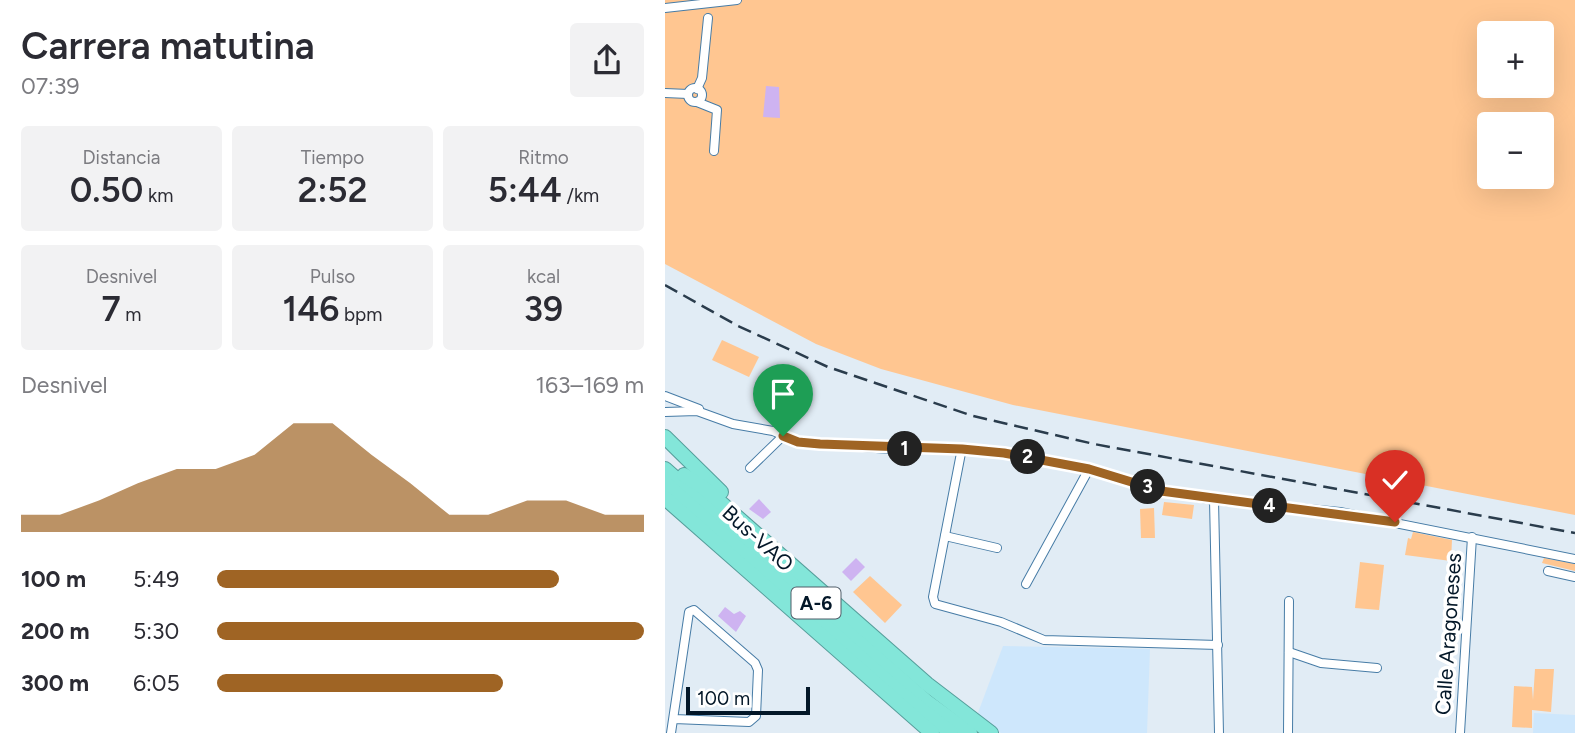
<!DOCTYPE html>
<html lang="es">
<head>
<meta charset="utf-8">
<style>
  :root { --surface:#fff; --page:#f2f2f3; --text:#2b2b33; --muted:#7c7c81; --accent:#9f6424 }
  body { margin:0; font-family:Figtree,sans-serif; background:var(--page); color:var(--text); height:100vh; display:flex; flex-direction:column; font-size:26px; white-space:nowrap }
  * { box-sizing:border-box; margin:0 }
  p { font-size:23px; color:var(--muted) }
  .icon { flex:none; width:38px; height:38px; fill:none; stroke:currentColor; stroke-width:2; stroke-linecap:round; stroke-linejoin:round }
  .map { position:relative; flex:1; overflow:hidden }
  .details { display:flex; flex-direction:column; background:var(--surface); width:665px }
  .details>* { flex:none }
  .tools { position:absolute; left:812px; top:21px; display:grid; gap:14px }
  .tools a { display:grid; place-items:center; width:77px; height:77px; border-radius:7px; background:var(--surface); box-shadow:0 7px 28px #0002; font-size:35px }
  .scale { position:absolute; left:21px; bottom:18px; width:124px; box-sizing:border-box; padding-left:7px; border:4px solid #031728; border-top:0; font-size:19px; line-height:24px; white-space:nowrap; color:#031728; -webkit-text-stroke:5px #fff; paint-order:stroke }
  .pin { position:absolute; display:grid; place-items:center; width:60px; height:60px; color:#fff; margin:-72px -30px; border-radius:50% 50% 50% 0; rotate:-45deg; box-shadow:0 0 7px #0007 }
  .pin .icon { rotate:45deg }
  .km { position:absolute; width:35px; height:35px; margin:-18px; border-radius:50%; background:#222; color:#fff; font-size:19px; line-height:35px; text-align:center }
  .round { display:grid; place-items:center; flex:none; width:74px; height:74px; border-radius:7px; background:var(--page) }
  .overview { display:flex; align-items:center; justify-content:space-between; height:119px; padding:0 21px }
  h1 { font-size:38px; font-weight:600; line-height:52px }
  .stats { display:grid; grid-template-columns:repeat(3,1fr); gap:10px; height:119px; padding:7px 21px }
  .stats div { display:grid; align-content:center; border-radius:7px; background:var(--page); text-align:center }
  .stats b { font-size:35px; font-weight:600 }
  .stats small { font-size:19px; font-weight:400 }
  .stats p { font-size:19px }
  .chart { height:196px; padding:14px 21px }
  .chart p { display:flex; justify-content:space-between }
  .chart svg { width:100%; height:126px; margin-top:7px; fill:var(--accent); opacity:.7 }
  ul { padding:0 21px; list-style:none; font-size:23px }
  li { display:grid; grid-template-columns:112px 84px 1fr; align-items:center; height:52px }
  li i { height:18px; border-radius:9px; background:var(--accent) }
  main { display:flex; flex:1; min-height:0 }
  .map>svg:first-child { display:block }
  .built { fill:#cee7fc }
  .green { fill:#ffc691; fill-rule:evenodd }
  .water { fill:#ceb3f1 }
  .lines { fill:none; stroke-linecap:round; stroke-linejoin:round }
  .minor-casing { stroke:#477ca6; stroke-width:10 }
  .motorway-casing { stroke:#569e9b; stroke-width:16 }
  .minor { stroke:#fff; stroke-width:8 }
  .motorway { stroke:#83e6d9; stroke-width:14 }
  .rail { stroke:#2a3c4c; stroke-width:2.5; stroke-dasharray:14 7; stroke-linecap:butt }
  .route-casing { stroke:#fff; stroke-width:14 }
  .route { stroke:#9f6424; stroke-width:9 }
  .labels { text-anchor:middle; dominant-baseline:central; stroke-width:7; stroke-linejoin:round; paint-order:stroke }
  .shield { fill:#fff; stroke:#4f5d68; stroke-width:2 }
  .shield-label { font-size:19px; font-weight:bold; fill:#031728 }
  .street-label { font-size:21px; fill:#031728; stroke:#fff }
</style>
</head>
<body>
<main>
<section class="details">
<div class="overview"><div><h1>Carrera matutina</h1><p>07:39</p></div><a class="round"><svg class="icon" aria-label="share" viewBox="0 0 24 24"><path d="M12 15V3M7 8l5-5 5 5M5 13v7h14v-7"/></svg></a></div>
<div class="stats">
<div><p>Distancia</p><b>0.50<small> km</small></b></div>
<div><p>Tiempo</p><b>2:52</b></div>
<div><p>Ritmo</p><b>5:44<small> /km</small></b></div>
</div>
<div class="stats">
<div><p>Desnivel</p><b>7<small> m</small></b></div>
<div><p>Pulso</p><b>146<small> bpm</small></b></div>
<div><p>kcal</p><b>39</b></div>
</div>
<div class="chart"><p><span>Desnivel</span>163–169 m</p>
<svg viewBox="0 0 160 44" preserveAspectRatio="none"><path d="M0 44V38L10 38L20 33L30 27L40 22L50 22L60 17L70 6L80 6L90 17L100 27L110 38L120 38L130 33L140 33L150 38L160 38V44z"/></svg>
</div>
<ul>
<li><b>100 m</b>5:49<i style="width:80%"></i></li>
<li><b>200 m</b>5:30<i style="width:100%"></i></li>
<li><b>300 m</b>6:05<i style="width:67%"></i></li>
</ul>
</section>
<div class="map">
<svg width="910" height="733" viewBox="0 0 910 733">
  <rect width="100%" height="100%" fill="#e1ecf5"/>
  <g class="built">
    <polygon points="338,646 485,649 482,733 336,733 311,718"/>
    <polygon points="869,713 910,715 910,733 868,733"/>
  </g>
  <g class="green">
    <path d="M0 0H910V515L348 405 216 369 151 344 0 264ZM824 33H877V86H824ZM824 124H877V177H824Z"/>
    <polygon points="57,340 94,357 84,377 47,360"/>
    <polygon points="499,502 529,505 527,519 497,515"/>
    <polygon points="489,508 490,538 476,538 475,509"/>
    <polygon points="748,532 787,540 786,561 740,555 743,538 746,539"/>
    <polygon points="879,558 910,564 910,571 877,563"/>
    <polygon points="695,562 719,565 714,610 690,608"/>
    <polygon points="205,576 237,605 220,623 188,592"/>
    <polygon points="870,669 889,669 886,712 867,710 867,728 847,727 849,686 867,687 868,700"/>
  </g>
  <g class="water">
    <polygon points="101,86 114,87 115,118 98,117"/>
    <polygon points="94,499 106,512 98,519 84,509"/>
    <polygon points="191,558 200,567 186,581 177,572"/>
    <polygon points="60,607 69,614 75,611 81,616 71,632 53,616"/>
  </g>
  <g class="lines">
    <g class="minor-casing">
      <g id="minor">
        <polyline points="0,8 72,0"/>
        <circle cx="30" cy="95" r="7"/>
        <polyline points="32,89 37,78 43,18"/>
        <polyline points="0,93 23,94"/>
        <polyline points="32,102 52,110 49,151"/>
        <polyline points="0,396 34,409"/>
        <polyline points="0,412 32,411 68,424 108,431 133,442 224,449 297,448 371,458 424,469 496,491 549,500 675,512 910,559"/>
        <polyline points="297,448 268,597 270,604 336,622 379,640 553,645"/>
        <polyline points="85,468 118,436"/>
        <polyline points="549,500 554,733"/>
        <polyline points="280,536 332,548"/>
        <polyline points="883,571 910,577"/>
        <polyline points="361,584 424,469"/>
        <polyline points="624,652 656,663 712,668"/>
        <polyline points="6,733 24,612 29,610 90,663 93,670 91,716 84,722 9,719"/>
        <polyline points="623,733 624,601"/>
        <polyline points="795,733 807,537"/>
      </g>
    </g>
    <g class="motorway-casing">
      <g id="motorway">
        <polyline points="0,437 56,492"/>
        <polyline points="0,469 262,702 305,733"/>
        <polyline points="19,475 39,488 262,684 326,733"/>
        <polyline points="0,483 232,690 286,733"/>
        <polyline points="0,498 267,733"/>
      </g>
    </g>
    <use href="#minor" class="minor"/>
    <use href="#motorway" class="motorway"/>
    <polyline class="rail" points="0,285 73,326 163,367 308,416 429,444 910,533"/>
  </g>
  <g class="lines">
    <g class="route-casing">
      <polyline id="route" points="118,436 133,442 155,444 297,449 339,453 424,469 496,491 730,522"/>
    </g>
    <use href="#route" class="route"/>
  </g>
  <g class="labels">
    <rect class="shield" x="126.5" y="587.5" width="49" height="31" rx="5"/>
    <g class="shield-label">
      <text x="151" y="603">A-6</text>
    </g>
    <g class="street-label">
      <text transform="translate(93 538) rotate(42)">Bus-VAO</text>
      <text transform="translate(783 634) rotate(-86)">Calle Aragoneses</text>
    </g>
  </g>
</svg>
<div class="tools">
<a>+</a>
<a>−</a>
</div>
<div class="scale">100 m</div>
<div class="pin" style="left:118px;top:436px;background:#1e9e55"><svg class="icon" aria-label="arrive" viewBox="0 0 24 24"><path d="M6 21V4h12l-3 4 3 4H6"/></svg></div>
<div class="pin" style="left:730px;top:522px;background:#d93025"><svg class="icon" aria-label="check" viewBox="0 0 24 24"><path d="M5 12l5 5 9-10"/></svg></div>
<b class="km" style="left:240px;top:449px">1</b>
<b class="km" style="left:363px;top:457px">2</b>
<b class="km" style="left:483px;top:487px">3</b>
<b class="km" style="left:605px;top:506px">4</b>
</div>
</main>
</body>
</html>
